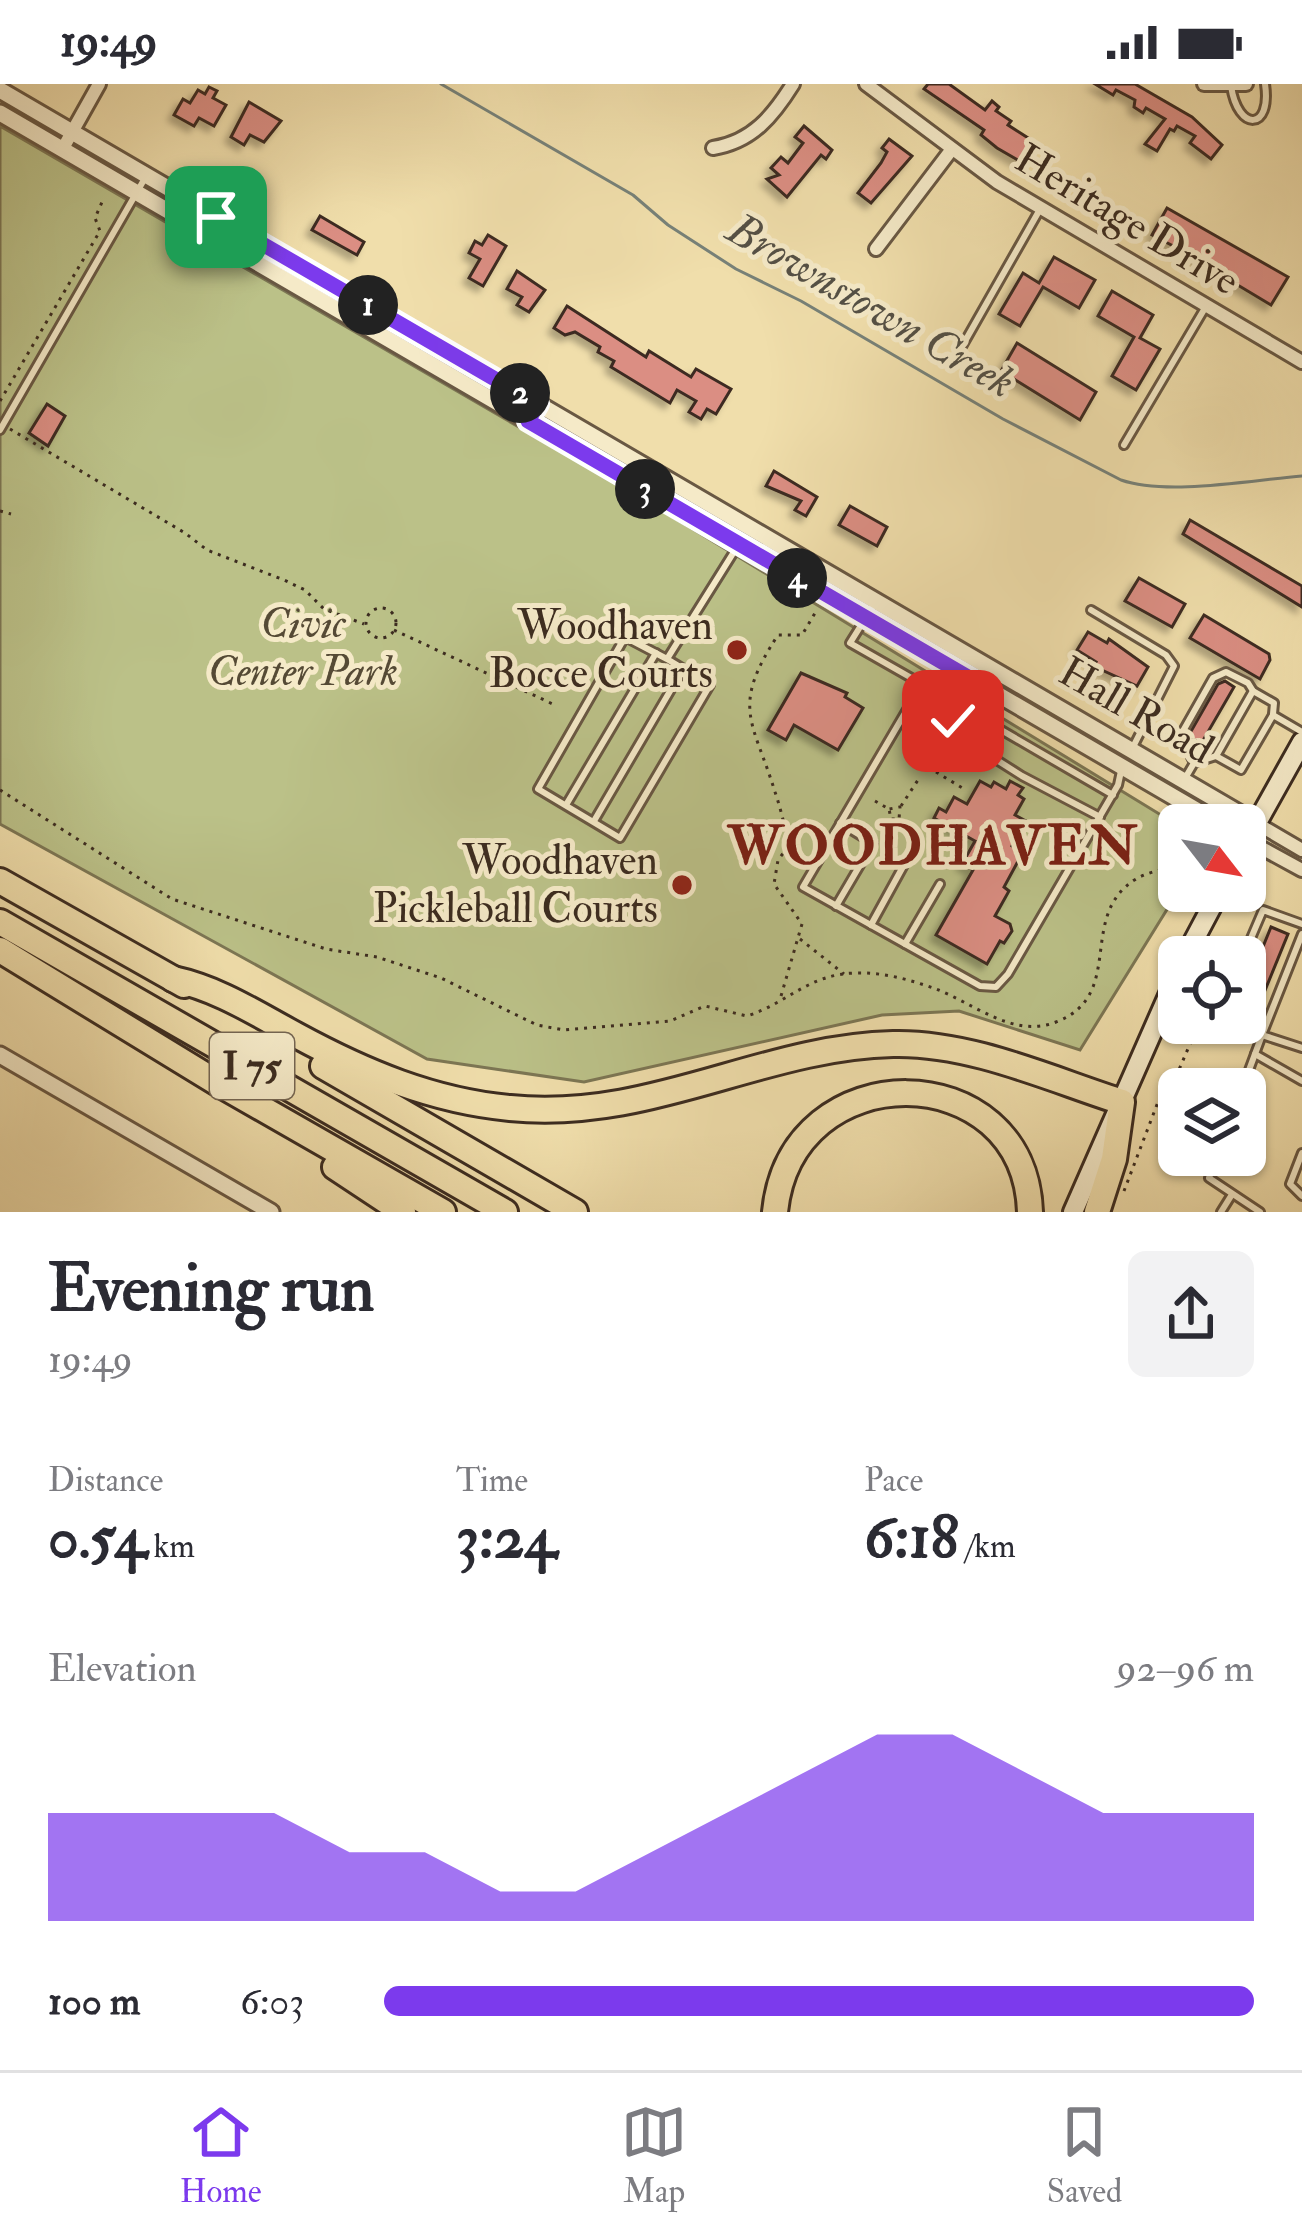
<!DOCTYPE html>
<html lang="en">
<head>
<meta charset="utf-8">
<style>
  :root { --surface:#fff; --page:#f2f2f3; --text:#2b2b33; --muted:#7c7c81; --line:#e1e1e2; --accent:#7c3aed }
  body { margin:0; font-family:"IM FELL Double Pica",serif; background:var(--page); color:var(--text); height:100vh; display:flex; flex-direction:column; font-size:45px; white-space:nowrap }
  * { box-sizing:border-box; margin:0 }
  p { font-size:39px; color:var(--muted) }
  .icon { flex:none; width:66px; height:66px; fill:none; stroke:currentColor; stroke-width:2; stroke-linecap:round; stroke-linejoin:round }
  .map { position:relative; height:1128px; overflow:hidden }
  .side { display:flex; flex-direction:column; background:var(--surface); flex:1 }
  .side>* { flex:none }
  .needle { width:78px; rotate:121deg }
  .tools { position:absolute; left:1158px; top:720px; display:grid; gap:24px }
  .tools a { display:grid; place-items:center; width:108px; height:108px; border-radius:18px; background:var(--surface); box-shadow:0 3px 9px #0004; font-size:60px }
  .pin { position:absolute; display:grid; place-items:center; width:102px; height:102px; color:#fff; margin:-51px; border-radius:24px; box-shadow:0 6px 18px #0006 }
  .km { position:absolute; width:60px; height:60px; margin:-30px; border-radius:50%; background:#222; color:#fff; font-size:33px; line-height:60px; text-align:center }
  .round { display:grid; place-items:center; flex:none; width:126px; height:126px; border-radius:18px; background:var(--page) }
  .headline { display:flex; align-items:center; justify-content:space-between; height:204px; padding:0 48px }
  h1 { font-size:66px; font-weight:800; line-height:90px }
  .figures { display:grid; grid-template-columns:repeat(3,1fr); gap:18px; height:204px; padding:12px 48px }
  .figures div { display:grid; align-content:center }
  .figures b { font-size:60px; font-weight:800 }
  .figures small { font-size:33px; font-weight:400 }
  .figures p { font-size:33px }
  .chart { height:336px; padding:24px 48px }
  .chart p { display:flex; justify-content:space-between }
  .chart svg { width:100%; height:216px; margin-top:12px; fill:var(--accent); opacity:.7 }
  ul { padding:0 48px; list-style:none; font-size:39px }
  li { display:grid; grid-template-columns:192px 144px 1fr; align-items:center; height:90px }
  li i { height:30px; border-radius:15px; background:var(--accent) }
  .status { display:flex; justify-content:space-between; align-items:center; height:84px; padding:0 60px; background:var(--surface); direction:ltr }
  .status svg { height:33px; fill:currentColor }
  .tabs { display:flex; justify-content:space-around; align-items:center; height:168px; border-top:3px solid var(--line); background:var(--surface); font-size:33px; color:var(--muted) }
  .tabs a { display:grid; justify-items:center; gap:6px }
  .tabs .on { color:var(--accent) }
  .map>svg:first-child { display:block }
  .green { fill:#bbc188; stroke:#7c7654; stroke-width:3 }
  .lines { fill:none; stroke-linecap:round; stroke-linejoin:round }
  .stream { stroke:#778178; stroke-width:3 }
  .building { fill:#db8e83; stroke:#3c2c20; stroke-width:3; filter:url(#shadow) }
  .service-casing { stroke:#695843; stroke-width:12 }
  .minor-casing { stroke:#695843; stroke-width:18 }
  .tertiary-casing { stroke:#695843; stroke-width:21 }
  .secondary-casing { stroke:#3c2c20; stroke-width:24 }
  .motorway-casing { stroke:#3c2c20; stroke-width:30 }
  .path { stroke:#3c2c20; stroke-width:3; stroke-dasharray:3 6; stroke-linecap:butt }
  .service { stroke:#f5eac8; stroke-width:6 }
  .minor { stroke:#f5eac8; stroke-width:12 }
  .tertiary { stroke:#f5eac8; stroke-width:15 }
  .secondary { stroke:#f5eac8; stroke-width:18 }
  .motorway { stroke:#f0deab; stroke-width:24 }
  .route-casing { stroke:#fff; stroke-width:24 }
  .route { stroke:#7c3aed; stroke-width:15 }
  .poi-dot { fill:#8f2418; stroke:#f5eac8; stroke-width:4.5 }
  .labels { text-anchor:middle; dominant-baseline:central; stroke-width:10; stroke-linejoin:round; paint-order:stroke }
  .shield { fill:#f5eac8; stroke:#746552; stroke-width:3 }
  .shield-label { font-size:39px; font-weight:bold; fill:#3c2c20 }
  .street-label { font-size:42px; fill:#3c2c20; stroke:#f5eac8 }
  .park-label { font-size:42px; font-style:italic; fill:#554a35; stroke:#f5eac8 }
  .poi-label { font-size:42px; fill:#3c2c20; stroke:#f5eac8; text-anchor:end }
  .water-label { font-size:45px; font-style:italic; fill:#545045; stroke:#f5eac8 }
  .district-label { font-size:54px; font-weight:bold; letter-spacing:3px; fill:#7a1f14; stroke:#f5eac8 }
</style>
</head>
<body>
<div class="status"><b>19:49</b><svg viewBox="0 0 49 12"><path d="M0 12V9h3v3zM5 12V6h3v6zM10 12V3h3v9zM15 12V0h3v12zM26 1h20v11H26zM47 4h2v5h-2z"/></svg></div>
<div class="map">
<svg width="1302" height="1128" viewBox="0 0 1302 1128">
  <defs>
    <filter id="shadow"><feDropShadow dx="-5.5" dy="5.5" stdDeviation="3" flood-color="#0004"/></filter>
  </defs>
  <rect width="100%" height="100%" fill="#f0deab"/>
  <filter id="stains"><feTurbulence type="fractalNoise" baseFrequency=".00167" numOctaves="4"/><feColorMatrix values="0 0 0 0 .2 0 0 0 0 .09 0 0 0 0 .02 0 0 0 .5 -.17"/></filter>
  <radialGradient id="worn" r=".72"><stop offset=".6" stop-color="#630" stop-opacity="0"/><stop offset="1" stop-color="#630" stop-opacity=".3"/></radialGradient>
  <polygon class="green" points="0,42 655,422 1179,742 1179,806 1080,966 959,927 882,931 584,998 427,975 0,740"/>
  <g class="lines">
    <path class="stream" d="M441 0 633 111 668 141 736 185 801 217 1003 335 1121 396C1167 412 1252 396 1302 392"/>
  </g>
  <g class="building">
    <polygon points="928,0 949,0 985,26 992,17 999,23 996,27 1011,37 1008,41 1036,59 1023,79 997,64 981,51 984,46 924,5"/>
    <polygon points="1095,0 1135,0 1192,33 1222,61 1211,75 1190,59 1195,52 1177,42 1174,47 1170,45 1157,67 1145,60 1165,35 1146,24 1143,29 1134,23 1135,16 1116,6 1113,11"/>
    <polygon points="209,3 217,7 213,14 226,21 214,42 199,34 194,42 174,31 183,15 190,19 198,6 205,10"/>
    <polygon points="249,18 281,37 264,58 250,51 244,61 231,53"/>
    <polygon points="804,42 832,66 826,75 821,71 787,113 767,95 779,91 771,84 781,73 788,79 803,59 795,53"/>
    <polygon points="889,55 912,72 871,119 858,109 881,79 887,68 882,64"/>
    <polygon points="1167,124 1288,193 1271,221 1231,197 1233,193 1152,151"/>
    <polygon points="320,132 364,158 357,171 312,146"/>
    <polygon points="488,151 506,162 483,202 469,194 480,175 469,169 475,157 482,161"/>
    <polygon points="1054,173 1095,196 1079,224 1043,203 1020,242 999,230 1023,189 1039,199"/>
    <polygon points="517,187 545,206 529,228 517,221 522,213 507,205"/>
    <polygon points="1112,207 1153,231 1140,254 1160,265 1136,306 1112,292 1134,253 1098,232"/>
    <polygon points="567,222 646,273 649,267 691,293 696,285 731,305 716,330 707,325 701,335 689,328 696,317 677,306 670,319 611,283 614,277 598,268 600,263 575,248 565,251 554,244"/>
    <polygon points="1017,259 1096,308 1080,336 1001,287"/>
    <polygon points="47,320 65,332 48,362 29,349"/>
    <polygon points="774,387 817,413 806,432 795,426 801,417 766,402"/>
    <polygon points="850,422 887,443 877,462 839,441"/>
    <polygon points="1190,436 1302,502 1302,523 1183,450"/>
    <polygon points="1139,494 1185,520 1172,543 1125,517"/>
    <polygon points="1204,531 1269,570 1270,576 1260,595 1190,554"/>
    <polygon points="1088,548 1107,559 1109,555 1148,583 1137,602 1093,582 1096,578 1077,566"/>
    <polygon points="801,589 847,609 845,613 863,624 838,666 794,641 786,656 768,646"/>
    <polygon points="1225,597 1234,603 1201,660 1190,653 1190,649 1218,600"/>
    <polygon points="980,697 991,703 994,698 1006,705 1010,697 1023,704 1018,711 1024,715 1015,731 1026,737 1012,762 1023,768 1004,803 1009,807 995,832 1010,840 1012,847 1004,859 1000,857 987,880 936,851 973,786 962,780 975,757 934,734 939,724 946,728 954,713 967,720"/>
    <polygon points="1271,843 1288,850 1259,921 1245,915 1245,907"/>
  </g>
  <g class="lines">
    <g class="service-casing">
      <g id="service">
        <path d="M1231 2C1238 48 1272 47 1265 0"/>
        <polyline points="960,266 1039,127"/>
        <polyline points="0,346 145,94"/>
        <polyline points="1124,361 1205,224"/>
        <polyline points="875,519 850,559 922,600"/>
        <polyline points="1091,526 1166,571 1174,582 1133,663"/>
        <polyline points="667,575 625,553 538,705 620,754 710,601 667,575 737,463"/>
        <polyline points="971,600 952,644 959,652 1022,692 1100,733"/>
        <polyline points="1216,672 1253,607 1274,619 1273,630"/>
        <polyline points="1194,679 1183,657 1183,647 1213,594 1226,588 1248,599 1253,607"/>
        <polyline points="1184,696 1194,679 1216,672 1241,686 1273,631 1302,648"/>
        <polyline points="1113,711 922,600 803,803 980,902 996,903 1008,890 1118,701 1121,687"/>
        <polyline points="566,721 656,569"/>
        <polyline points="594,737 683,585"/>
        <polyline points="836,822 873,759 840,739"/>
        <polyline points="871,841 905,779"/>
        <polyline points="1302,850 1262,951 1302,964"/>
        <polyline points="905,860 940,800"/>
        <polyline points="1243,873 1263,826 1302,840"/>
        <polyline points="1240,939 1262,951 1242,1005"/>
        <polyline points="1255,970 1302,997"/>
        <polyline points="1302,1069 1290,1100 1302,1112"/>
        <polyline points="1217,1071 1209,1094 1260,1128"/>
        <polyline points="1221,1128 1231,1112"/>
      </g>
    </g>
    <g class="minor-casing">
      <g id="minor">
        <polyline points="866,0 997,98 1302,278"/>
        <polyline points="1204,0 1246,0"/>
        <path d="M713 64C752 58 773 32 793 0"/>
        <polyline points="62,66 99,0"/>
        <polyline points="876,165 952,65"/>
        <polyline points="1256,739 1302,766"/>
        <polyline points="1247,756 1302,786"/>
      </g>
    </g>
    <g class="tertiary-casing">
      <g id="tertiary">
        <polyline points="0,6 1256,739"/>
        <polyline points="0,29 1222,741"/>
        <polyline points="0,971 271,1128"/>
      </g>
    </g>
    <g class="secondary-casing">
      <g id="secondary">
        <polyline points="1245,760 1302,658"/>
        <polyline points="1185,873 1220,807"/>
        <polyline points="1073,1128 1179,887"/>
      </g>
    </g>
    <g class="motorway-casing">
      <g id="motorway">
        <polyline points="0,797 184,901"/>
        <polyline points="0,838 505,1128"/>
        <polyline points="0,866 216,998 443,1128"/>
        <path d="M173 895C219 905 255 929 296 951 364 988 433 1017 510 1024 651 1038 761 963 893 960 970 958 1050 995 1122 1018L1114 1075 1097 1128"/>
        <polyline points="323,982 575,1128"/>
        <polyline points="335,1083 403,1128"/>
        <path d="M775 1128C791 968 1025 971 1030 1128"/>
      </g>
    </g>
    <g class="path">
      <polyline points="0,317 100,147 95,134 102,118"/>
      <polyline points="10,345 185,449 207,466 284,496 305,506 324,525 364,540"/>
      <polyline points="0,427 11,430"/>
      <circle cx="381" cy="539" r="15"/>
      <polyline points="394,546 557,622"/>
      <polyline points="936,688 964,705"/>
      <path d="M0 706 172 815 326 865 377 873 441 894 537 941 564 946 670 937 705 922 747 932C788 919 808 890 856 889 883 888 911 896 936 905 973 919 1014 955 1056 938 1127 911 1076 832 1136 795 1148 788 1165 785 1179 780"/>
      <polyline points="875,717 889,725 891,735 899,735 900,723 889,725"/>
      <polyline points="901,722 918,696"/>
      <polyline points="630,780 645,789"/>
      <path d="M795 780C787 756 783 731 775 708 753 636 730 624 778 551H802L815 529"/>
      <polyline points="800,855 844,890"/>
      <polyline points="781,912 802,840 774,800 778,776 788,763"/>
      <polyline points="1124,1107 1158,1018 1178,988 1199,939"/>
    </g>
    <use href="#service" class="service"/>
    <use href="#minor" class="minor"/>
    <use href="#tertiary" class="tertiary"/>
    <use href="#secondary" class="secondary"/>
    <use href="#motorway" class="motorway"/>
  </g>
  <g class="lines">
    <g class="route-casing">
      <polyline id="route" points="216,133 538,320 528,337 973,596 953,637"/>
    </g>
    <use href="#route" class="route"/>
  </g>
  <g class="poi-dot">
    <circle cx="737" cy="566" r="12"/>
    <circle cx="682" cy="801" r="12"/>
  </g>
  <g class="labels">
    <rect class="shield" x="210" y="949" width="84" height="66" rx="9"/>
    <g class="shield-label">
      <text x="252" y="982">I 75</text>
    </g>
    <g class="street-label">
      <text transform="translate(1127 136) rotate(31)">Heritage Drive</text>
      <text transform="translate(1136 627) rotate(30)">Hall Road</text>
    </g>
    <g class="park-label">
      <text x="303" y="540">Civic<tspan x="303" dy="48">Center Park</tspan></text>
    </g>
    <g class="poi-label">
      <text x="713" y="542">Woodhaven<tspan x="713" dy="48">Bocce Courts</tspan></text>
      <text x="658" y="777">Woodhaven<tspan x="658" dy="48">Pickleball Courts</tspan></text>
    </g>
    <g class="water-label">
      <text transform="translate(871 222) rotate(30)">Brownstown Creek</text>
    </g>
    <g class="district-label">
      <text x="934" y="763">WOODHAVEN</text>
    </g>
  </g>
  <rect width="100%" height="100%" filter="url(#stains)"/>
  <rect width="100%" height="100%" fill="url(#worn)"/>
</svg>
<div class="tools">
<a><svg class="needle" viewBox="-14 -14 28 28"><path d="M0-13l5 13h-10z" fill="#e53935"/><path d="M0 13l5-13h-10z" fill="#7c7c81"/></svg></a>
<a><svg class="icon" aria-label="locate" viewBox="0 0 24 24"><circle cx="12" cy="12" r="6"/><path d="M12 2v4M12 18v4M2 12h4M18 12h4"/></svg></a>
<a><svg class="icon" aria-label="layers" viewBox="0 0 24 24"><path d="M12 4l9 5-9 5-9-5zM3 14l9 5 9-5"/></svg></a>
</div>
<div class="pin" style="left:216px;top:133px;background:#1e9e55"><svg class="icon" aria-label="arrive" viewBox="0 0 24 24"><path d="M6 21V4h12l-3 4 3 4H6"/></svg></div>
<div class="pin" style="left:953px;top:637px;background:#d93025"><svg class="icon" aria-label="check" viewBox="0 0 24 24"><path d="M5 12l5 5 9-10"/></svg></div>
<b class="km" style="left:368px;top:221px">1</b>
<b class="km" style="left:520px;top:309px">2</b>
<b class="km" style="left:645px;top:405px">3</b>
<b class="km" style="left:797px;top:494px">4</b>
</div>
<section class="side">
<div class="headline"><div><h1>Evening run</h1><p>19:49</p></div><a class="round"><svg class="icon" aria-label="share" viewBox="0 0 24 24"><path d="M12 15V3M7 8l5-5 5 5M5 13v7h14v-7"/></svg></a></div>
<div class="figures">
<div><p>Distance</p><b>0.54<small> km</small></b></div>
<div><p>Time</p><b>3:24</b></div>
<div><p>Pace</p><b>6:18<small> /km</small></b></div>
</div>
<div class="chart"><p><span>Elevation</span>92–96 m</p>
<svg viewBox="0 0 160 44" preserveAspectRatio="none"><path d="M0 44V22L10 22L20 22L30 22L40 30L50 30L60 38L70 38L80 30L90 22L100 14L110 6L120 6L130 14L140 22L150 22L160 22V44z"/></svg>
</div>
<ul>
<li><b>100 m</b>6:03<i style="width:100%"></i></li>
</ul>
</section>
<nav class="tabs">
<a class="on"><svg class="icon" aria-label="home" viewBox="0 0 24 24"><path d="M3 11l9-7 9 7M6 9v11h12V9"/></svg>Home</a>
<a><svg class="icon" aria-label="map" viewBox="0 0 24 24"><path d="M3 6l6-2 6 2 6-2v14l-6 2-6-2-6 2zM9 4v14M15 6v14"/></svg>Map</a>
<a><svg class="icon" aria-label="saved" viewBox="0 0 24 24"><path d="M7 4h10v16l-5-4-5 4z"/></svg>Saved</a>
</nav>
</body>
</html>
